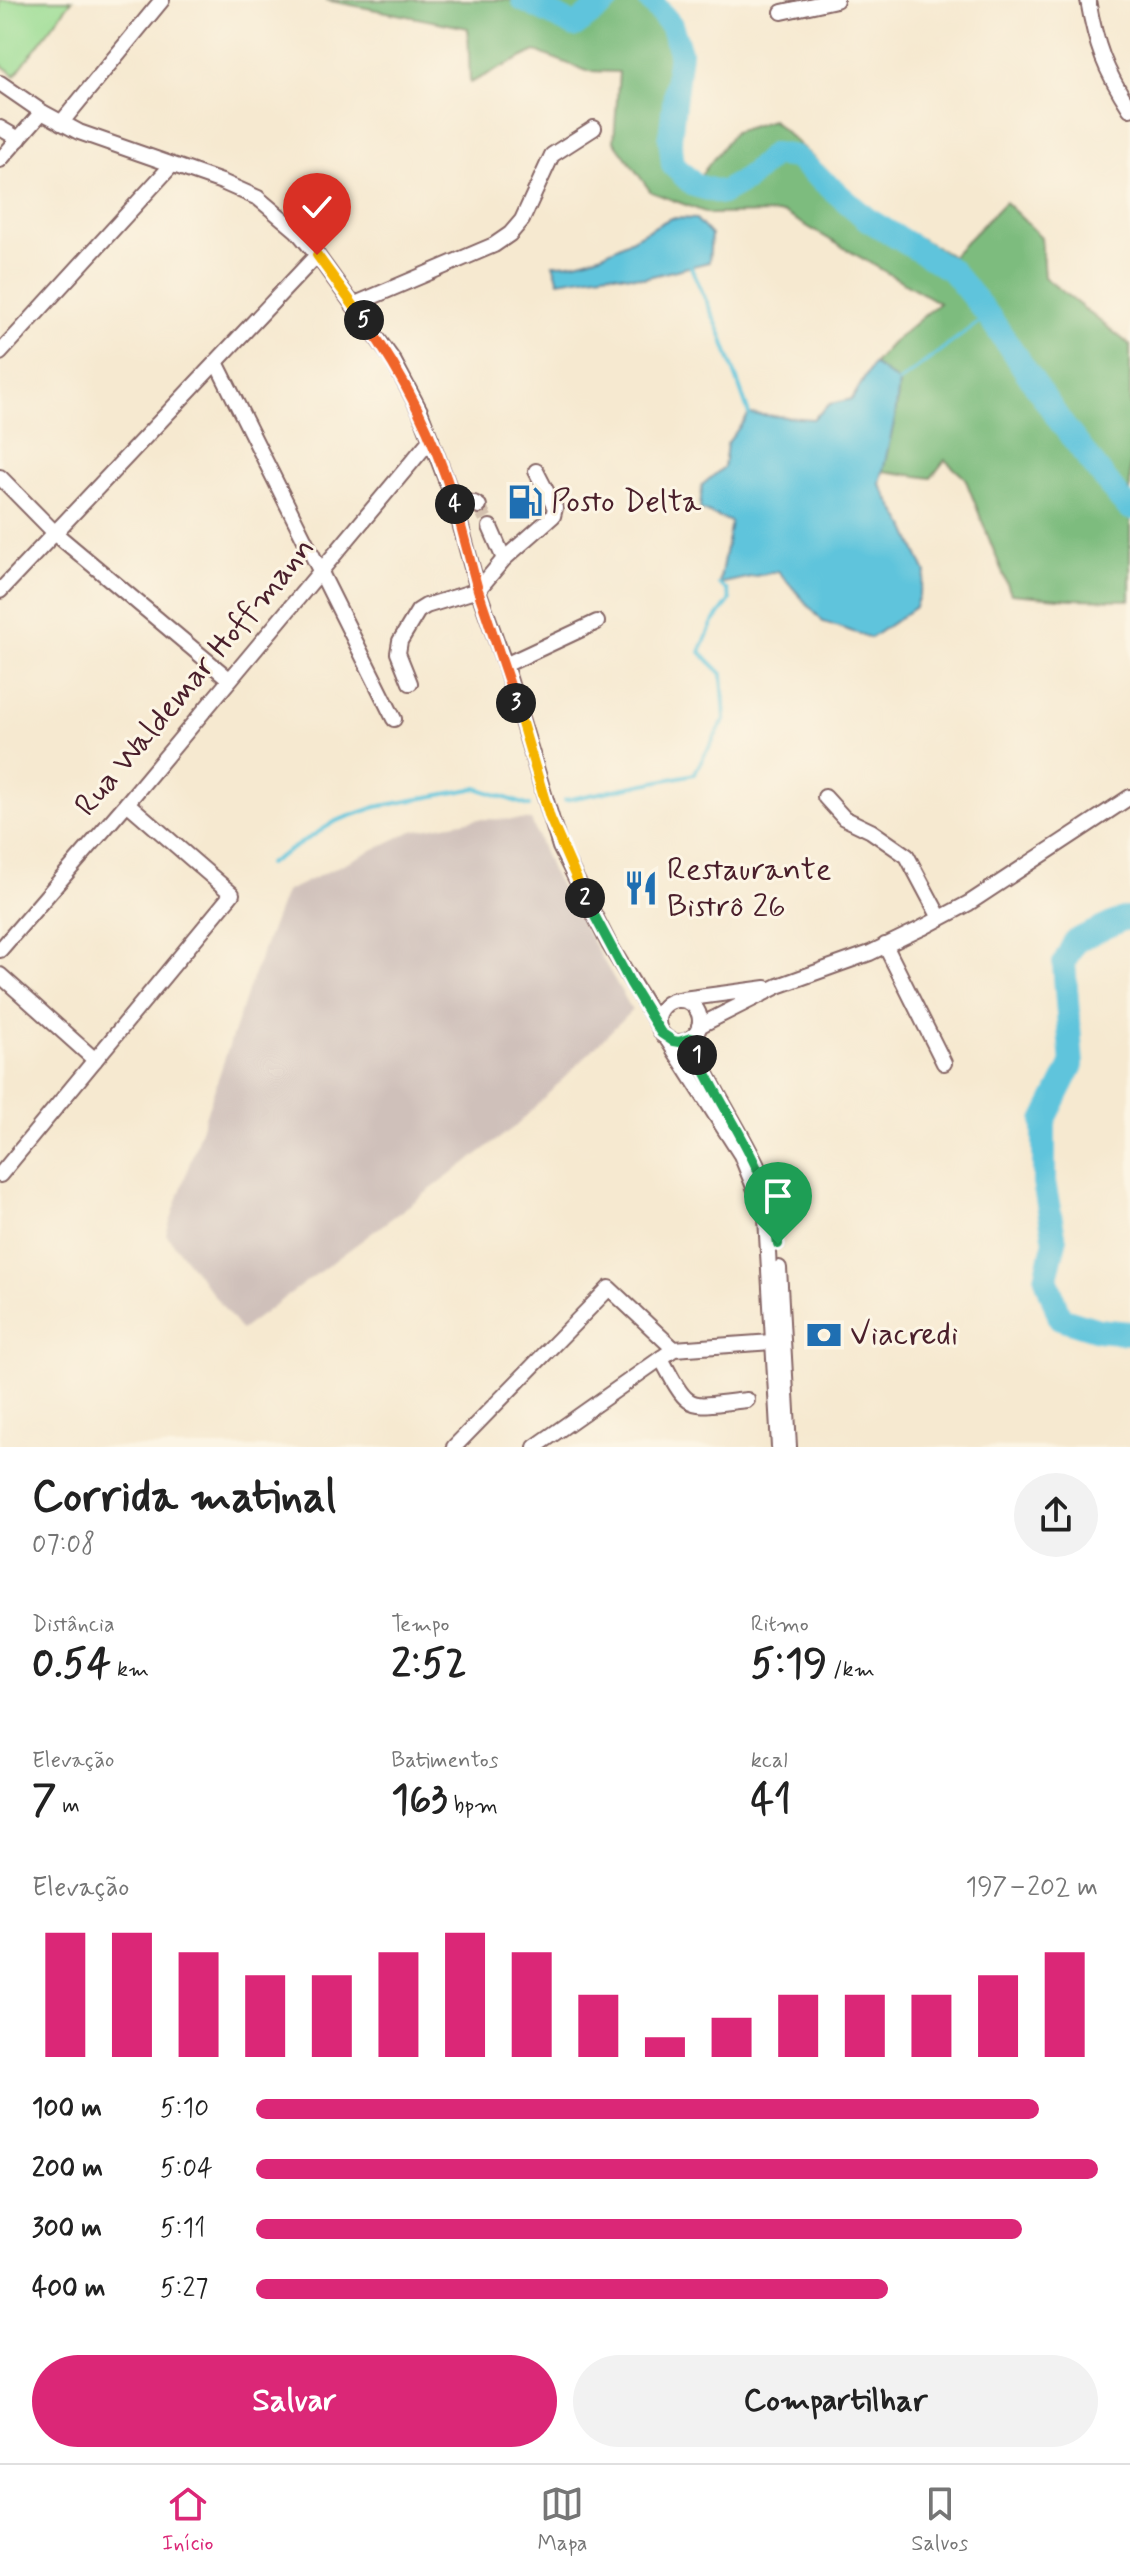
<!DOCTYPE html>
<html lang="pt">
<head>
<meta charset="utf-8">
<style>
  :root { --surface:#fff; --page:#f2f2f2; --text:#222; --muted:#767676; --line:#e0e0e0; --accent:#db2777 }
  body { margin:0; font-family:Mynerve,sans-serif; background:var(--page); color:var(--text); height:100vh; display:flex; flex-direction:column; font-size:30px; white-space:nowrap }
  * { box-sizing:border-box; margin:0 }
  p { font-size:26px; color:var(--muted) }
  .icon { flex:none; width:44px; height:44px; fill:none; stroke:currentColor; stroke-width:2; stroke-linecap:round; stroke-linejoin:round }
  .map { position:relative; height:1447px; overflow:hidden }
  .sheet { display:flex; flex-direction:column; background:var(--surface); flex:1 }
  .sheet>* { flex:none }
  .pin { position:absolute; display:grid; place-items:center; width:68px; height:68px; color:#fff; margin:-82px -34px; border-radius:50% 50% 50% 0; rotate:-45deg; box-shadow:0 0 8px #0007 }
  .pin .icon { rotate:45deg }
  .km { position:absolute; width:40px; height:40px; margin:-20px; border-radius:50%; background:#222; color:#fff; font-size:22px; line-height:40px; text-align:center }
  .round { display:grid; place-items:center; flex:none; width:84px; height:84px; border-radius:42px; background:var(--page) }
  .head { display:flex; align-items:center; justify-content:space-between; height:136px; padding:0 32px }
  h1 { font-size:44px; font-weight:700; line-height:60px }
  .figures { display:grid; grid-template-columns:repeat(3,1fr); gap:12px; height:136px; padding:8px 32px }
  .figures div { display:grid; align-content:center }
  .figures b { font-size:40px; font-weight:700 }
  .figures small { font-size:22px; font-weight:400 }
  .figures p { font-size:22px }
  .chart { height:224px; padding:16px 32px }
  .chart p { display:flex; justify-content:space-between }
  .chart svg { width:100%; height:144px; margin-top:8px; stroke:var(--accent); stroke-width:6 }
  .button { display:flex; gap:16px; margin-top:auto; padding:16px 32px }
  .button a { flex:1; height:92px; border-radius:48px; background:var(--accent); color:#fff; font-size:32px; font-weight:700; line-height:92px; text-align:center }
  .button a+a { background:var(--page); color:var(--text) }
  ul { padding:0 32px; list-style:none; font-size:26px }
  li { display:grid; grid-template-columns:128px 96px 1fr; align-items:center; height:60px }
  li i { height:20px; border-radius:10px; background:var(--accent) }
  .menu { display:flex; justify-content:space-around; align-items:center; height:112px; border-top:2px solid var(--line); background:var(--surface); font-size:22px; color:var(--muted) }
  .menu a { display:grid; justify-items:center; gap:4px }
  .menu .active { color:var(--accent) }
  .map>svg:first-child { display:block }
  .industrial { fill:#cfc0ba }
  .green { fill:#9cdd94; stroke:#737e60; stroke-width:2 }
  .forest { fill:#7dbc7e; stroke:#646e54; stroke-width:2 }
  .water { fill:#5ec4dc; stroke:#547284; stroke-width:2 }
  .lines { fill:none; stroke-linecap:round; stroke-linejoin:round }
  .stream { stroke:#5ec4dc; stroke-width:4 }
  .river { stroke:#5ec4dc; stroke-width:24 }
  .minor-tunnel { stroke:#d4c1af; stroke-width:14; stroke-dasharray:14 7; stroke-linecap:butt }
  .minor-casing { stroke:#866665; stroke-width:18 }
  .minor { stroke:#fff; stroke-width:14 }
  .split-1-casing { stroke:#fff; stroke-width:16 }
  .split-2-casing { stroke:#fff; stroke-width:16 }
  .split-3-casing { stroke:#fff; stroke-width:16 }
  .split-4-casing { stroke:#fff; stroke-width:16 }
  .split-5-casing { stroke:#fff; stroke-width:16 }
  .split-6-casing { stroke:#fff; stroke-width:16 }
  .split-1 { stroke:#22a559; stroke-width:10 }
  .split-2 { stroke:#22a559; stroke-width:10 }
  .split-3 { stroke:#f5b400; stroke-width:10 }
  .split-4 { stroke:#f0652b; stroke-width:10 }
  .split-5 { stroke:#f0652b; stroke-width:10 }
  .split-6 { stroke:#f5b400; stroke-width:10 }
  .labels { text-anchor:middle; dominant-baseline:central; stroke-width:6; stroke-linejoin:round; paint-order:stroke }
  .poi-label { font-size:32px; fill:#4a1f2b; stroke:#fcf5e5; text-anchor:start }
  .street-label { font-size:32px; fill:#4a1f2b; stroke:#fcf5e5 }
</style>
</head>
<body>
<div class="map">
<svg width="1130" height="1447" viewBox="0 0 1130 1447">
  <rect width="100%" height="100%" fill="#fcf5e5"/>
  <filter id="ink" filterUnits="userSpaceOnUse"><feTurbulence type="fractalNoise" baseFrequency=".0125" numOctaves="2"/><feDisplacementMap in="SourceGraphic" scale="16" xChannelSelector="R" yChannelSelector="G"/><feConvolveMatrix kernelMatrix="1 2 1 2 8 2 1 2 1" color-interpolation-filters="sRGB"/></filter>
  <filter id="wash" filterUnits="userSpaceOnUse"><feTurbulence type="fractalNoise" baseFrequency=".006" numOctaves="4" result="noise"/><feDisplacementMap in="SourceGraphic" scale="32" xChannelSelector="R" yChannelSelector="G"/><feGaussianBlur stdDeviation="1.8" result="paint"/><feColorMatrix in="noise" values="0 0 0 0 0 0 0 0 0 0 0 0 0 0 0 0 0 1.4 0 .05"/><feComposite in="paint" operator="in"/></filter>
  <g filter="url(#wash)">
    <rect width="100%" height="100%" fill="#f6e9d0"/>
    <polygon class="industrial" points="479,819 531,820 551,870 632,1010 516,1126 241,1330 166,1234 246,995 285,892 412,831"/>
    <polygon class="green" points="0,0 72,0 15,75 0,64"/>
    <polygon class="forest" points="326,0 650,0 680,52 670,139 673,165 694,184 734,132 772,120 872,212 952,256 1005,202 1041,237 1044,277 1130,345 1130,600 1071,599 1011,594 965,478 945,460 931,478 882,471 895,418 899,383 873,364 891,344 939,303 784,213 710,214 651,192 614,141 619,72 587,71 535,51 470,83 468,28"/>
    <g class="water">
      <path d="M671 218 696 219 711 235 709 262 644 278 609 273 559 281 553 264C597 265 633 237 671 218Z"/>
      <polygon points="873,364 899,382 895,418 880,484 905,526 926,573 915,607 871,638 823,622 778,571 719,584 731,522 700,509 702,485 724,467 727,444 749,414 813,419 830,404 852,399"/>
    </g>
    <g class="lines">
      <g class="stream">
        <polyline points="691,267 721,334 749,414"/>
        <polyline points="899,382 988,315"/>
        <polyline points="565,800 694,774 725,719 722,674 700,652 712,624 730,600 727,590 719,584"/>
        <polyline points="268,864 336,821 376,807 477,788 529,806"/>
      </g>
      <g class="river">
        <polyline points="523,0 575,26 609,0"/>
        <polyline points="650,0 671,25 680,52 670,138 673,165 694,185 722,193 747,179 774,154 795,157 867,219 951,270 988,315 1062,424 1121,500 1130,508"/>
        <polyline points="1130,919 1123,919 1075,941 1064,963 1072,1065 1044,1121 1044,1183 1055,1241 1046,1278 1060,1318 1098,1330 1130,1333"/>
      </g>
    </g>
  </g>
  <g filter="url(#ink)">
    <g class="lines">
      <polyline class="minor-tunnel" points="479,506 490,527"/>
      <g class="minor-casing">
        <g id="minor">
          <path d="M1088 0C1096 46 1105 70 1130 109"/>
          <polyline points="782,12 836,0"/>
          <polyline points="0,83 42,112 79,132 222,182 258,198 297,231 317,255 393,360 420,411 454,501 478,590 505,665 560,847 609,944 658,1025"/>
          <polyline points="61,123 162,0"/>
          <polyline points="0,128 19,139"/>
          <polyline points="0,160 42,112"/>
          <polyline points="353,305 494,245 510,234 522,220 552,155 594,128"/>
          <polyline points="0,353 172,165"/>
          <polyline points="216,362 394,719"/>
          <polyline points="0,477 56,534 229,679"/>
          <polyline points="454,501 474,503 479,506"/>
          <polyline points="490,527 504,559"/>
          <polyline points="0,591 317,255"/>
          <polyline points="505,665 597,622"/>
          <polyline points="410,683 398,653 400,641 418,611 426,606 478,590 504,559 553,516 555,508 536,471"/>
          <polyline points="825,797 844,818 871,831 907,856 940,918"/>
          <polyline points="885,945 944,1063"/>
          <polyline points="0,950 127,803 431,439"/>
          <polyline points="0,975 95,1060"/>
          <polyline points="683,999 766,988"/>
          <circle cx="679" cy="1021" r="21"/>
          <polyline points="699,1026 778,986 870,953 922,928 969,903 1130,797"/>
          <path d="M691 1038C714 1101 762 1153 775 1219"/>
          <polyline points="667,1039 741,1155 766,1217 779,1447"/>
          <polyline points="0,1175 232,894 127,803"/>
          <polyline points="779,1268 789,1447"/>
          <path d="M661 1358C691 1415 686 1406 747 1400"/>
          <polyline points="454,1447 609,1288 674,1349"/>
          <polyline points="535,1447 674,1349 772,1342"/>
        </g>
      </g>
      <use href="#minor" class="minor"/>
    </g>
  </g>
  <g class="lines" filter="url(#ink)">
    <g class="split-1-casing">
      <path id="split-1" d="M697 1055C728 1122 770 1168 778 1244"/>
    </g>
    <g class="split-2-casing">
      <polyline id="split-2" points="585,898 631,984 661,1033 673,1041 679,1042 691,1038 697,1055"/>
    </g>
    <g class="split-3-casing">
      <polyline id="split-3" points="516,703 550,818 585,898"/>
    </g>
    <g class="split-4-casing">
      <polyline id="split-4" points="455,504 478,590 516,703"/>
    </g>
    <g class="split-5-casing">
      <path id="split-5" d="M364 320C406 379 433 435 455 504"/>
    </g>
    <g class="split-6-casing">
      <polyline id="split-6" points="317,255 364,320"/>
    </g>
    <use href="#split-1" class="split-1"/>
    <use href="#split-2" class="split-2"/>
    <use href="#split-3" class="split-3"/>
    <use href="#split-4" class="split-4"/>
    <use href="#split-5" class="split-5"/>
    <use href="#split-6" class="split-6"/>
  </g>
  <defs>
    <g id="fuel-bare" transform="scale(2.76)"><path d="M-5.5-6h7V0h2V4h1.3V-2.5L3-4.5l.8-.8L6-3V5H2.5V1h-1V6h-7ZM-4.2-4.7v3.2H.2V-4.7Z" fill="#1f6fb2" stroke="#fcf5e5" stroke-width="2.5" paint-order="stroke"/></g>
    <g id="restaurant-bare" transform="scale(2.76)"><path d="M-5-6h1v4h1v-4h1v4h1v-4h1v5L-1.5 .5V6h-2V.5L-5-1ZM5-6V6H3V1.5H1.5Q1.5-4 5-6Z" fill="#1f6fb2" stroke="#fcf5e5" stroke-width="2.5" paint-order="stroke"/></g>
    <g id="bank-bare" transform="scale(2.76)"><path d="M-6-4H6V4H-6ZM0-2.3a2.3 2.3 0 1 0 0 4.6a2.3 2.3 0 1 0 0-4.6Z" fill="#1f6fb2" stroke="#fcf5e5" stroke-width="2.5" paint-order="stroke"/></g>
  </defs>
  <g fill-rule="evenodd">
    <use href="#fuel-bare" x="525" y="502"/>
    <use href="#restaurant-bare" x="641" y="888"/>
    <use href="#bank-bare" x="824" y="1335"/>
  </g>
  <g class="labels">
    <g class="poi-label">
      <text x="551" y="502">Posto Delta</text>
      <text x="667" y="870">Restaurante<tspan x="667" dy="37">Bistrô 26</tspan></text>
      <text x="850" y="1335">Viacredi</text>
    </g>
    <g class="street-label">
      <text transform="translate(195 677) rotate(-50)">Rua Waldemar Hoffmann</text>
    </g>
  </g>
</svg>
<div class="pin" style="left:778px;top:1244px;background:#1e9e55"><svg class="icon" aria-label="arrive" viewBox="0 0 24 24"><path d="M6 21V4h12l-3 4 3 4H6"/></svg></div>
<div class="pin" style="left:317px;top:255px;background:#d93025"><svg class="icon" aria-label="check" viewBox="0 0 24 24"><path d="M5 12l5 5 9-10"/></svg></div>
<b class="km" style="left:697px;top:1055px">1</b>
<b class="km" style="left:585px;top:898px">2</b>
<b class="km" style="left:516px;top:703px">3</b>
<b class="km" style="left:455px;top:504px">4</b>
<b class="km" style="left:364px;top:320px">5</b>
</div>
<section class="sheet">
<div class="head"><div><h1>Corrida matinal</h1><p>07:08</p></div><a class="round"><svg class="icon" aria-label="share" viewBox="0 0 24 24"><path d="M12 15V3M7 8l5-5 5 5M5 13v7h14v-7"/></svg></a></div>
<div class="figures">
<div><p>Distância</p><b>0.54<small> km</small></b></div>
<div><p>Tempo</p><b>2:52</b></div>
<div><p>Ritmo</p><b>5:19<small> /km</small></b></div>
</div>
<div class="figures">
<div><p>Elevação</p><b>7<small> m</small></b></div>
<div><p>Batimentos</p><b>163<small> bpm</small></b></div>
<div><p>kcal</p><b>41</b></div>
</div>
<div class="chart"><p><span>Elevação</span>197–202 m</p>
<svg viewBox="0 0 160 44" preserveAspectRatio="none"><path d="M5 44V6M15 44V6M25 44V12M35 44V19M45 44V19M55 44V12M65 44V6M75 44V12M85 44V25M95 44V38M105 44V32M115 44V25M125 44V25M135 44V25M145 44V19M155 44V12"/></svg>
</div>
<ul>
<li><b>100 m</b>5:10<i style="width:93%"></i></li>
<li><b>200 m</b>5:04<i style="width:100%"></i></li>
<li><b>300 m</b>5:11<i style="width:91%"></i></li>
<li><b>400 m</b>5:27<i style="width:75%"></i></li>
</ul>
<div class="button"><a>Salvar</a><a>Compartilhar</a></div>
</section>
<nav class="menu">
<a class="active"><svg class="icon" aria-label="home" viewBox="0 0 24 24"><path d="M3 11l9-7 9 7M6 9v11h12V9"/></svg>Início</a>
<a><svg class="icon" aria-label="map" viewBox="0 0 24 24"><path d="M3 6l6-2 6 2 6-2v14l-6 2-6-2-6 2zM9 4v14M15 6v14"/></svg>Mapa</a>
<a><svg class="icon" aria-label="saved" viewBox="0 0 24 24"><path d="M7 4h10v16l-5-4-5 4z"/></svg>Salvos</a>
</nav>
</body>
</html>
